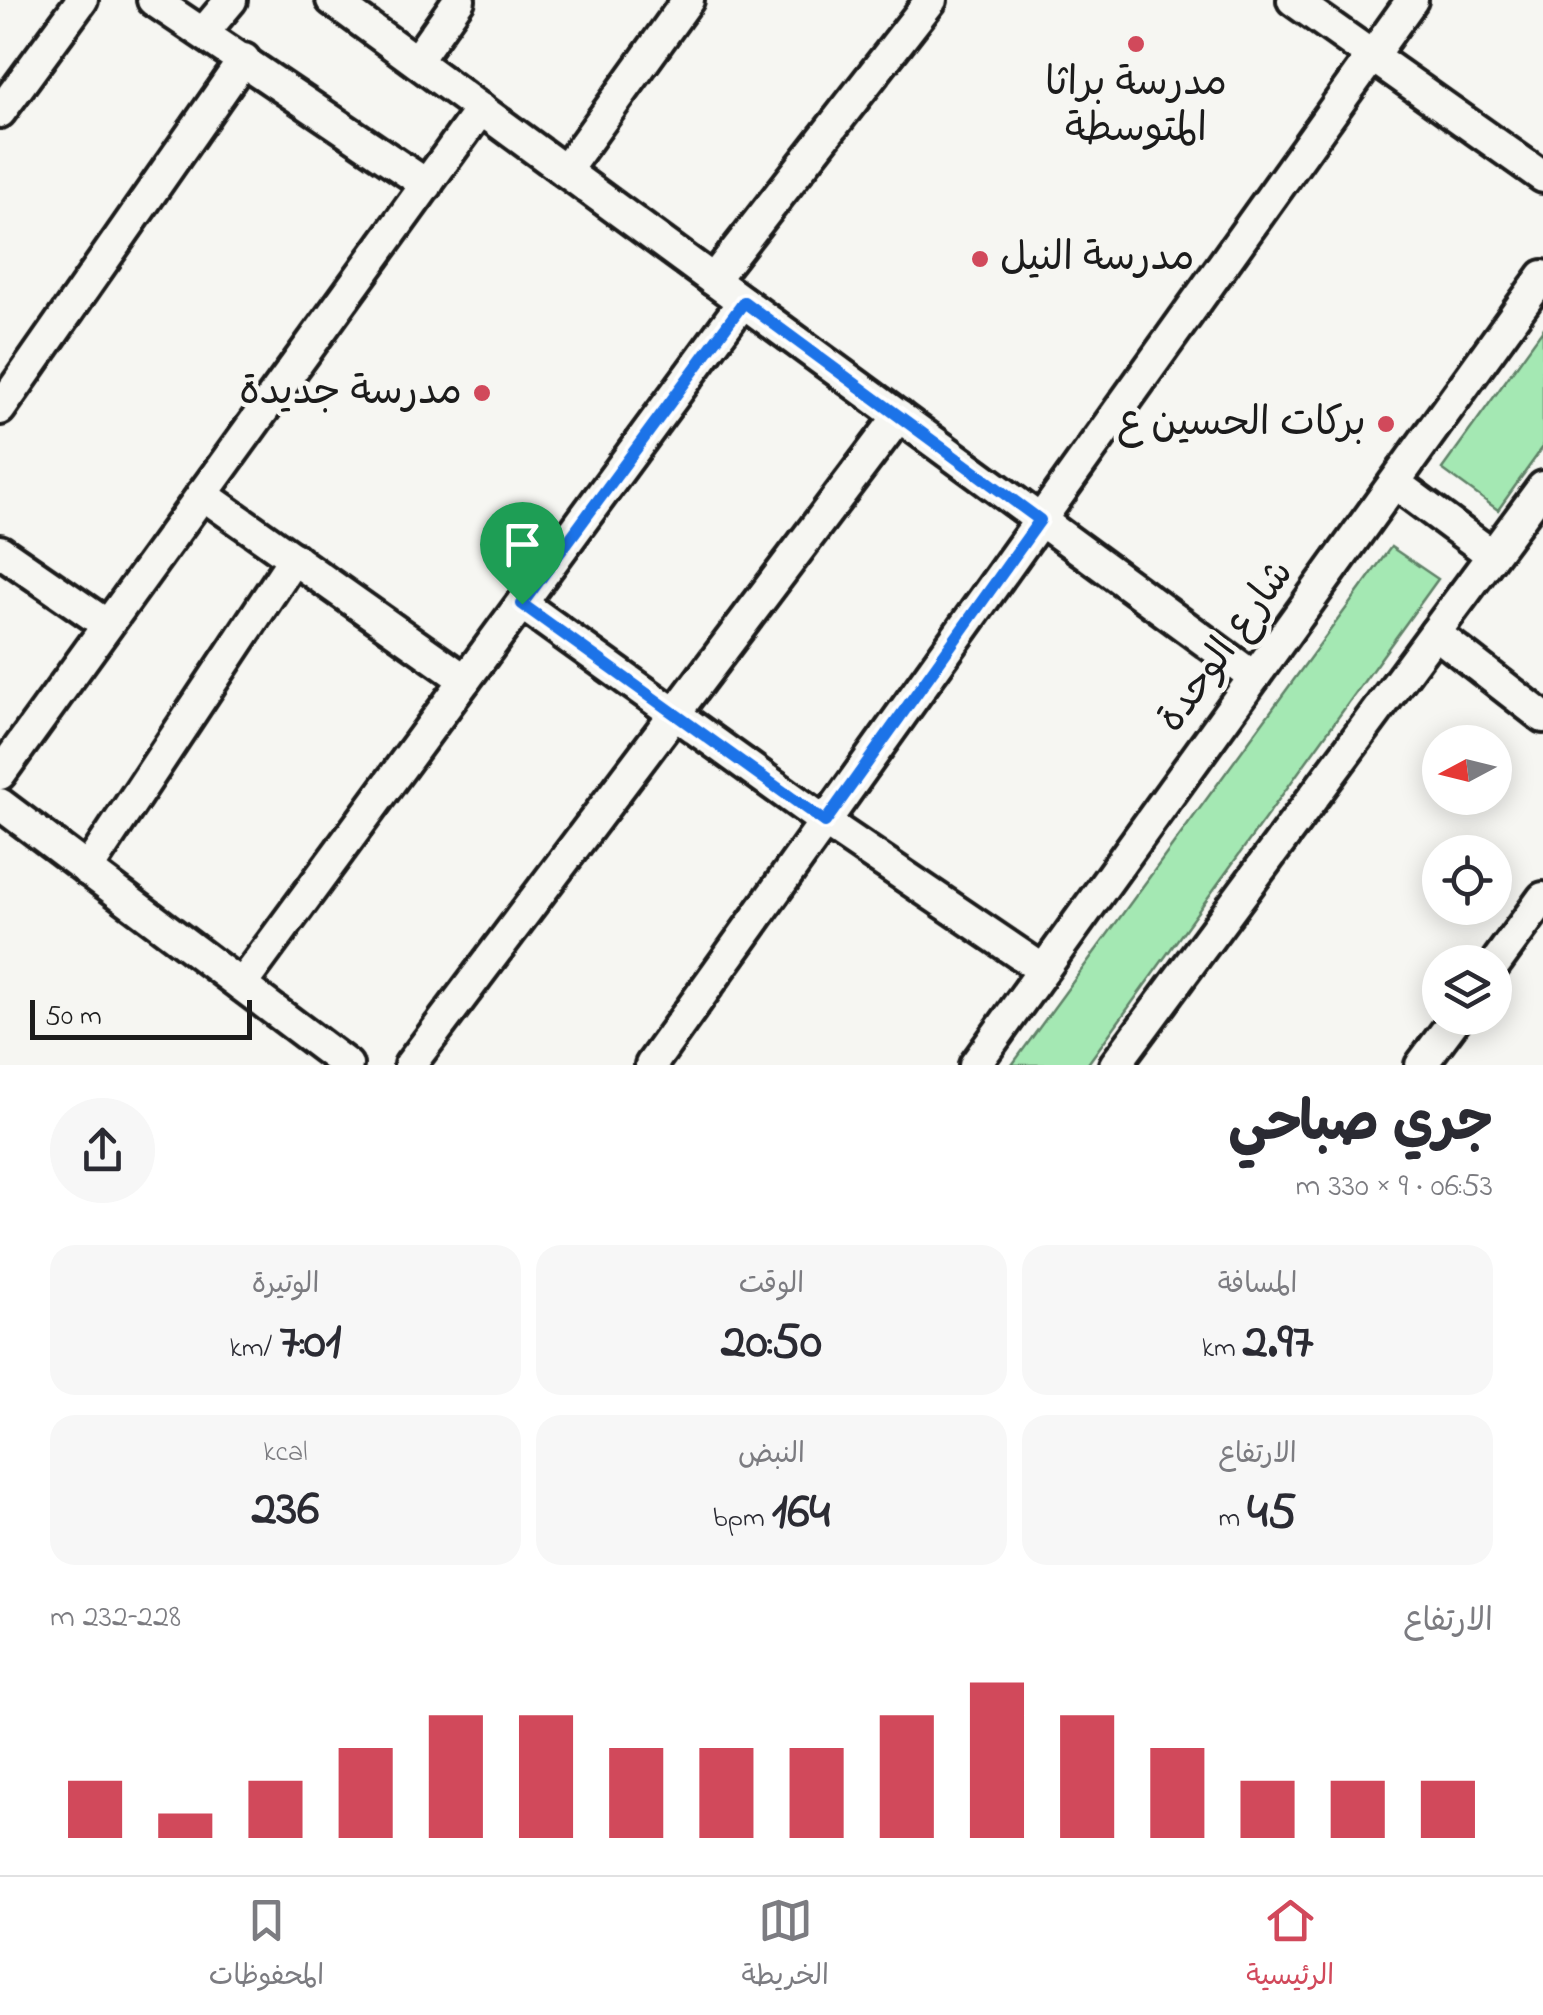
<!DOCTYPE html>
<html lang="ar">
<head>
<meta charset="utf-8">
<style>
  :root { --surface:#fff; --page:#f7f7f7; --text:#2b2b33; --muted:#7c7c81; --line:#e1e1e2; --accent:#d1495b }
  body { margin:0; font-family:"Indie Flower","Playpen Sans Arabic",sans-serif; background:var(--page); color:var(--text); direction:rtl; height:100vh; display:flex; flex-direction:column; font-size:38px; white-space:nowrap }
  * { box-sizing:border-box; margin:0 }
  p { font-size:32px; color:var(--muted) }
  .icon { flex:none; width:55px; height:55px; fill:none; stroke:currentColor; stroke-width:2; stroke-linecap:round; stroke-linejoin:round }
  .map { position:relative; height:1065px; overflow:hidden; direction:ltr }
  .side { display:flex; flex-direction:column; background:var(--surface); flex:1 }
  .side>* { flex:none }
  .needle { width:65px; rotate:263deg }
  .controls { position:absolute; left:1422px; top:725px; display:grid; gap:20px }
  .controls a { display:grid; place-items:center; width:90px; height:90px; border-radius:50%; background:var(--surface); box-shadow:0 5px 25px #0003; font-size:50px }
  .scale { position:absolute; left:30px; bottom:25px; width:222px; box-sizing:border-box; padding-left:10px; border:5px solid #1c1c1c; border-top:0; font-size:28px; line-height:35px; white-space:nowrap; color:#1c1c1c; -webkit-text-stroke:8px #f6f6f2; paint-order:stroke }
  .pin { position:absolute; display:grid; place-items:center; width:85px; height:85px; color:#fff; margin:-102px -42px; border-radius:50% 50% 50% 0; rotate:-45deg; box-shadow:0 0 10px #0007 }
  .pin .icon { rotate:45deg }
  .round { display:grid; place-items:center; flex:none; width:105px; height:105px; border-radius:52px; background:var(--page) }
  .overview { display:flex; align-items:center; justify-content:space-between; height:170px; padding:0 50px }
  h1 { font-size:55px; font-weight:700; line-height:75px }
  .metrics { display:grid; grid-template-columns:repeat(3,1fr); gap:15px; height:170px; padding:10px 50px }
  .metrics div { display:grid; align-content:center; border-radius:25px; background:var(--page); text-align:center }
  .metrics b { font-size:50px; font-weight:700 }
  .metrics small { font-size:28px; font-weight:400 }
  .metrics p { font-size:28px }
  .chart { height:280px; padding:20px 50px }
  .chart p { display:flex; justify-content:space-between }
  .chart svg { width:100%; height:180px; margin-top:10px; stroke:var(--accent); stroke-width:6 }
  .tabs { display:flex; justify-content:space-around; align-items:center; height:140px; border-top:2px solid var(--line); background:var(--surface); font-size:28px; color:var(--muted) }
  .tabs a { display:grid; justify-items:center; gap:5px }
  .tabs .current { color:var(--accent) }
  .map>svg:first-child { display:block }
  .green { fill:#a4e8b3; stroke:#608268; stroke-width:2.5 }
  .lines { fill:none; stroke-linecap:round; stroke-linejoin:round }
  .minor-casing { stroke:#1c1c1c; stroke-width:38 }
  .minor { stroke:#f6f6f2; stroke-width:30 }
  .route-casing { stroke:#fff; stroke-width:20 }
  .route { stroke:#1a73e8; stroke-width:12 }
  .poi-dot { fill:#d1495b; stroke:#f6f6f2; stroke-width:4 }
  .labels { text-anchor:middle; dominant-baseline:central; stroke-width:10; stroke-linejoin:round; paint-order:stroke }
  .poi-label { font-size:40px; fill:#1c1c1c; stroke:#f6f6f2; text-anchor:end }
  .street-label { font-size:40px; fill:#1c1c1c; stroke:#f6f6f2 }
</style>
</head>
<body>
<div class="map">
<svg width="1543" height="1065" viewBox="0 0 1543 1065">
  <rect width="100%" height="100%" fill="#f6f6f2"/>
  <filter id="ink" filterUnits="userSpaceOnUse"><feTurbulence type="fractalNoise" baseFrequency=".01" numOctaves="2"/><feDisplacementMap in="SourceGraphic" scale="20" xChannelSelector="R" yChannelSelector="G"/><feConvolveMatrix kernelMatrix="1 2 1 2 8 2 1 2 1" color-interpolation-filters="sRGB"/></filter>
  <g filter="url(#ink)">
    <g class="green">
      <polygon points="1543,329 1543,447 1498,510 1442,469"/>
      <polygon points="1391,547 1438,579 1087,1065 1012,1065"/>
    </g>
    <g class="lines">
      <g class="minor-casing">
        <g id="minor">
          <polyline points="153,0 427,185"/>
          <polyline points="332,0 1254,677"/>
          <polyline points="1293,0 1543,177"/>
          <polyline points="204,32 231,0"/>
          <polyline points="416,61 459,0"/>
          <polyline points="0,112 82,0"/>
          <polyline points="565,171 688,0"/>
          <polyline points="713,280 931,0"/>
          <polyline points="0,409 244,59"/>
          <polyline points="1395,483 1492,555"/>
          <polyline points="202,494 465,680"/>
          <polyline points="0,551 107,625"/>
          <polyline points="522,604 825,822 1043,970"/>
          <polyline points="1435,633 1543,717"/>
          <polyline points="0,774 481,109"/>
          <polyline points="0,804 347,1065"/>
          <polyline points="87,870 294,558"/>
          <polyline points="1495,964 1543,898"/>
          <polyline points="241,985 743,302"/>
          <polyline points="410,1065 899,416"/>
          <polyline points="651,1065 1412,0"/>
          <polyline points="975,1065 1543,276"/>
          <polyline points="1115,1065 1543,487"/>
          <polyline points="1421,1065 1456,1018"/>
        </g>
      </g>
      <use href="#minor" class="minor"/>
    </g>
  </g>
  <g class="lines" filter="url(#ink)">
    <g class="route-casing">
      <polygon id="route" points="744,302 1040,520 825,822 522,604"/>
    </g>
    <use href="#route" class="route"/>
  </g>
  <g class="poi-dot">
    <circle cx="1136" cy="44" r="10"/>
    <circle cx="980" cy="259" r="10"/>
    <circle cx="482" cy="393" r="10"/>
    <circle cx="1386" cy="424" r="10"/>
  </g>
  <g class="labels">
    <g class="poi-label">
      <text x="1136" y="84" text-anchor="middle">مدرسة براثا<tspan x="1136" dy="46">المتوسطة</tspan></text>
      <text x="1000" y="259" text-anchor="start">مدرسة النيل</text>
      <text x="462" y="393">مدرسة جديدة</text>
      <text x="1366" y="424">بركات الحسين ع</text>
    </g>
    <g class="street-label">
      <text transform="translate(1227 647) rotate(-54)">شارع الوحدة</text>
    </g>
  </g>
</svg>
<div class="controls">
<a><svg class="needle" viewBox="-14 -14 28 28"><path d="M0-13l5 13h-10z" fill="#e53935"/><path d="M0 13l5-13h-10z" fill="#7c7c81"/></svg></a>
<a><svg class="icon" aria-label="locate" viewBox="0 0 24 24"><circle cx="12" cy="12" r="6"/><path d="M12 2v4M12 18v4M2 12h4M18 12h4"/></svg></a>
<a><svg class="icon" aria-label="layers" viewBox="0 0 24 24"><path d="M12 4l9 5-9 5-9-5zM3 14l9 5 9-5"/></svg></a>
</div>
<div class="scale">50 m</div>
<div class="pin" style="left:522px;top:604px;background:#1e9e55"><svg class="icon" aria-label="arrive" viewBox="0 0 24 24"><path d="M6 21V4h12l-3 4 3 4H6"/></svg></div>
</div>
<section class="side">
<div class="overview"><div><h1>جري صباحي</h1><p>06:53 · 9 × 330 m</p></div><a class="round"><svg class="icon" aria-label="share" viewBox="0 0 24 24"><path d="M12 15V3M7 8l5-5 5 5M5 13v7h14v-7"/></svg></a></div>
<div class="metrics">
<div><p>المسافة</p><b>2.97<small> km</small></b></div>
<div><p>الوقت</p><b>20:50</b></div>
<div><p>الوتيرة</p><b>7:01<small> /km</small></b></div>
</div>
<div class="metrics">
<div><p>الارتفاع</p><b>45<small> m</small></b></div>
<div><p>النبض</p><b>164<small> bpm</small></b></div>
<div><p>kcal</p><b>236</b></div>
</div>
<div class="chart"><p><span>الارتفاع</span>228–232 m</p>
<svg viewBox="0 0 160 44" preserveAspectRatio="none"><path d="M5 44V30M15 44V38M25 44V30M35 44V22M45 44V14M55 44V14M65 44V22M75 44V22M85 44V22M95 44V14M105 44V6M115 44V14M125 44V22M135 44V30M145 44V30M155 44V30"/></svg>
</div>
</section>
<nav class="tabs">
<a class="current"><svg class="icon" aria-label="home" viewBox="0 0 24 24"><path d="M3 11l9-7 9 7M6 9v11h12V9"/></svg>الرئيسية</a>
<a><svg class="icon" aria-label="map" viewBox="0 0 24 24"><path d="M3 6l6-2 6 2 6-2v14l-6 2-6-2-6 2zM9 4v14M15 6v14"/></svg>الخريطة</a>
<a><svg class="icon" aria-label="saved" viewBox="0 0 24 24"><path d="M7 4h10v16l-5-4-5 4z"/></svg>المحفوظات</a>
</nav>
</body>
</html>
